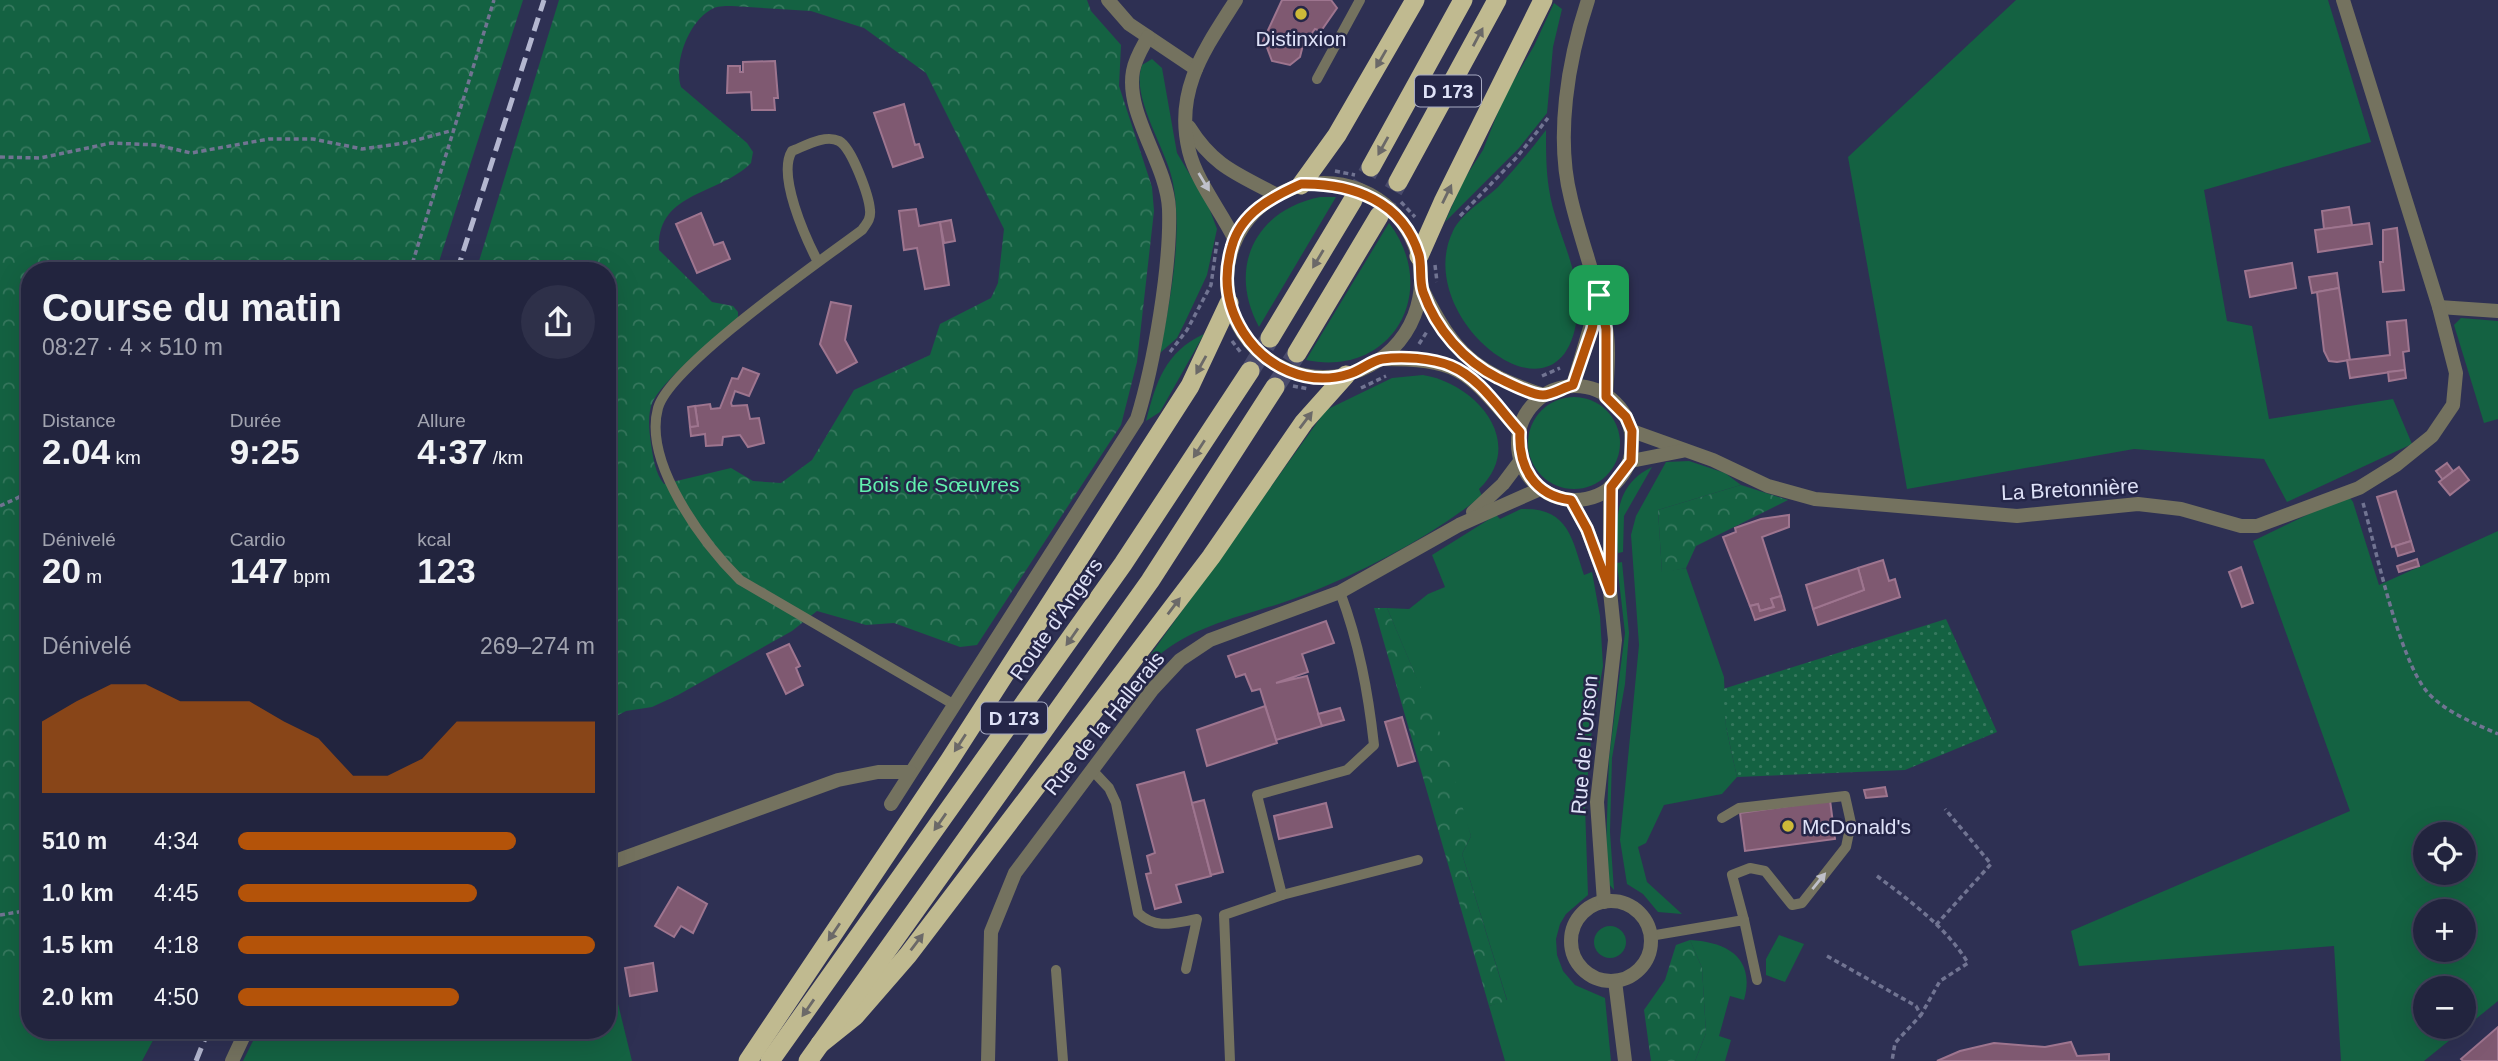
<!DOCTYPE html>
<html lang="fr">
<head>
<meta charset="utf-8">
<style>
  :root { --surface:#22243e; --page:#2e3049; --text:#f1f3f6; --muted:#a2a4b0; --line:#3f4158; --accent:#b45309 }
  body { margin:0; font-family:Helvetica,sans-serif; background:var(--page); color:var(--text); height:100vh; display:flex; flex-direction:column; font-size:26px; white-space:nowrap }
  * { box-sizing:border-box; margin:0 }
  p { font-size:23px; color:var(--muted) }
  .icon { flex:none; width:38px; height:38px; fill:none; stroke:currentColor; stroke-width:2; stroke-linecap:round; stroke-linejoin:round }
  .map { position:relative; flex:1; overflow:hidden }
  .sheet { position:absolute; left:21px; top:262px; width:595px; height:777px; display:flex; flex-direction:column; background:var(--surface); border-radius:28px; box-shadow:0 7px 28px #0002,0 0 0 2px var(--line) }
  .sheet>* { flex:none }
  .controls { position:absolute; left:2413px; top:822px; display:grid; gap:14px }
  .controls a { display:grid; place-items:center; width:63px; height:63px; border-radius:50%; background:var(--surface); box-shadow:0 7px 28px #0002,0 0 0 2px var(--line); font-size:35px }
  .pin { position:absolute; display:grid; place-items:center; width:60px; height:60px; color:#fff; margin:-30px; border-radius:14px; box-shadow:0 4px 10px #0006 }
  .round { display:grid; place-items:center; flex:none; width:74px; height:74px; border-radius:37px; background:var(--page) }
  .overview { display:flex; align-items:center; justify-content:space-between; height:119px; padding:0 21px }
  h1 { font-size:38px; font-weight:700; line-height:52px }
  .figures { display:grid; grid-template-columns:repeat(3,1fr); gap:10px; height:119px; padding:7px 21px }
  .figures div { display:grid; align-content:center }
  .figures b { font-size:35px; font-weight:700 }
  .figures small { font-size:19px; font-weight:400 }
  .figures p { font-size:19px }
  .chart { height:196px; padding:14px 21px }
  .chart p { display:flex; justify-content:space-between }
  .chart svg { width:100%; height:126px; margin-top:7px; fill:var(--accent); opacity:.7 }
  ul { padding:0 21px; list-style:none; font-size:23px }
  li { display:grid; grid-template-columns:112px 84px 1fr; align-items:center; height:52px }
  li i { height:18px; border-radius:9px; background:var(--accent) }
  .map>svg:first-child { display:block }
  .grass { fill:#146242; fill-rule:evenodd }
  .forest { fill:url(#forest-crowns); fill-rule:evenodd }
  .park { fill:url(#park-dots) }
  .building { fill:#7f5971; stroke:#9e758f; stroke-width:2 }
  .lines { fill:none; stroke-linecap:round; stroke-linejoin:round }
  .trunk-tunnel { stroke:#494b6c; stroke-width:19; stroke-dasharray:19 10; stroke-linecap:butt }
  .path { stroke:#717492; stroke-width:3.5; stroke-dasharray:5 3.5; stroke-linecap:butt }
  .service { stroke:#74725f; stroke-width:10 }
  .minor { stroke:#74725f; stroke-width:14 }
  .trunk { stroke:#c0ba90; stroke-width:19 }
  .rail { stroke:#b4b7d0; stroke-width:5; stroke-dasharray:14 7; stroke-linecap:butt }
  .oneway { fill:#6b6968 }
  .oneway2 { fill:#bfc0ca }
  .route-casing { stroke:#fff; stroke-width:14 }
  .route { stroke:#b45309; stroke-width:9 }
  .poi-dot { fill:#cdb938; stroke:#252648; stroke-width:2.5 }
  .labels { text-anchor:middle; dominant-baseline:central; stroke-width:5; stroke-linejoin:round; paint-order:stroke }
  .shield { fill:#252648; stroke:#a7aac3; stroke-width:2 }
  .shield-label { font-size:19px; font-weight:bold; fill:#dfe2f8 }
  .poi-label { font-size:21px; fill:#dfe2f8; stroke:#252648 }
  .park-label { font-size:21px; fill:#62f1af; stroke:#252648 }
  .street-label { font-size:21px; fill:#dfe2f8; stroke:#252648 }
</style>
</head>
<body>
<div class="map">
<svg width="2498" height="1061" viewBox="0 0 2498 1061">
  <defs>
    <pattern id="forest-crowns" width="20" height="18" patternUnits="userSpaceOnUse" patternTransform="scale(1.75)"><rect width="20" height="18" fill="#146242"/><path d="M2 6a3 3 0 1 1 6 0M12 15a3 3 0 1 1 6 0" fill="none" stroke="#36785e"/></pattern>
    <pattern id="park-dots" width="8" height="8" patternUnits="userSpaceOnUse" patternTransform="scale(1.75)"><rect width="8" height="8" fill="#146242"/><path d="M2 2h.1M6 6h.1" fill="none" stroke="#36785e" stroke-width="1.8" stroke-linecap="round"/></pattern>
  </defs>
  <rect width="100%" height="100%" fill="#2e3053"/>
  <g class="grass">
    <polygon points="2016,0 2328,0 2371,142 2204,190 2227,321 2252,326 2269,419 2393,399 2412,444 2287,502 2264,459 2134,449 1907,489 1848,157"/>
    <polygon points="1554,3 1562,9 1553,47 1547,113 1519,148 1445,222 1463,181 1483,150 1504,97 1534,46"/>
    <path d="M1152 59 1162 68 1177 153 1208 205 1217 229 1207 275 1185 322 1177 338 1160 353C1170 298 1183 239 1173 183 1167 149 1130 98 1142 65Z"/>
    <path d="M1546 130C1546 150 1546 170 1549 189 1555 231 1583 273 1577 317 1562 439 1410 318 1453 231 1461 214 1484 200 1498 187 1515 169 1531 150 1546 130Z"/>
    <path d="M1320 197H1336L1259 327C1227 268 1255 210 1320 197Z"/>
    <path d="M1389 223C1441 291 1392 378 1306 360Z"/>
    <polygon points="2461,318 2498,321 2498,419 2484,423 2454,325"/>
    <path d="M1204 334 1160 412 1146 421C1156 382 1165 352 1204 334Z"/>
    <path d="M1423 375C1475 383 1528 442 1479 489L1482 496C1428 538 1367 570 1304 595 1256 614 1196 622 1157 657L1151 654 1326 410 1392 378Z"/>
    <circle cx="1574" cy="443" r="46"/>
    <polygon points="1689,461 1725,473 1741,485 1658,510 1662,572 1686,568 1724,677 1726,727 1737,777 1722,794 1664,805 1646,843 1638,847 1647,882 1682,914 1658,912 1643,894 1627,884 1620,840 1639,645 1631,535 1636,516 1666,462"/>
    <path d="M1652 467 1624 516 1623 552 1618 553C1615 518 1616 484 1652 467Z"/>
    <path d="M2348 495 2353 502 2379 585 2498 531V1001L2424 1061H2341L2334 946 2079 966 2071 931 2350 811 2253 541ZM2426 835H2464V873H2426ZM2426 912H2464V950H2426ZM2426 989H2464V1027H2426Z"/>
    <path d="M1521 509C1568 507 1572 538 1584 575L1592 572 1600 616 1603 666 1592 729 1585 805 1588 895 1566 914 1560 924 1556 939 1557 955 1563 971 1575 985 1605 998 1611 1061H1505L1489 1006 1507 1000 1462 854 1471 836 1414 672 1387 608 1409 609 1428 594 1445 587 1432 555 1496 515 1500 519Z"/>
    <polygon points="1622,562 1629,633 1625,684 1612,758 1610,832 1614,890 1609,884 1606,849 1609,758 1625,633 1617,563"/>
    <polygon points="616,903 611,975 632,1061 243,1061 258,1031 607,1031 607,905"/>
    <circle cx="1610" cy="942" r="16"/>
    <polygon points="1779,935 1804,944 1785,982 1766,975 1766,959"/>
    <path d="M1690 940C1726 942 1756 957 1744 1000L1730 996 1719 1036 1731 1040 1725 1061H1695L1706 1033 1702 968Z"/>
    <polygon points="0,968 30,968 30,1031 158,1031 142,1061 0,1061"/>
  </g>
  <g class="forest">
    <polygon points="0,0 523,0 436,271 30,271 30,968 0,968"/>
    <path d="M559 0H1087L1091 11 1121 45 1119 86 1152 187 1154 211 1137 362 1121 425 977 645 960 647 894 623 866 625 817 611 792 631 678 695 652 707 626 711 607 721V271H476ZM732 6 811 11 864 28 926 73 1004 229 998 283 991 298 940 324 930 355 854 390 812 460 781 483 753 481 731 468 664 484C655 473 653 457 651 444 649 430 647 414 653 401 670 372 713 342 738 319V312L733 306 712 302 659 250C656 191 718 196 751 163L753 152 747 143 681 87C673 63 689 19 714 8 719 6 727 6 732 6Z"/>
    <polygon points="1741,485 1788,500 1696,546 1686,568 1662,573 1658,510"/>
    <polygon points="1374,608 1387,608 1443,740 1471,836 1462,854 1507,1001 1489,1006"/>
    <polygon points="1690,940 1702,968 1706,1033 1695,1061 1651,1061 1644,1010 1665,980 1676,945"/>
  </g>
  <polygon class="park" points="1946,619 1997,732 1905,770 1737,777 1726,727 1723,689"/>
  <g class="building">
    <polygon points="1282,0 1331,0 1337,8 1321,31 1315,29 1303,45 1300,57 1290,65 1272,61 1266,45 1262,43"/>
    <polygon points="775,61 778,98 774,98 775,110 752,110 751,92 727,93 728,66 740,66 740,72 743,72 743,62"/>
    <polygon points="904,104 915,145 919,144 923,157 893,167 874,113"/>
    <polygon points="2349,207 2352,225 2324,229 2322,211"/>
    <polygon points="916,209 919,226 940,222 949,285 925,289 917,248 904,250 899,211"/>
    <polygon points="701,213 714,245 723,242 730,259 697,273 676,224"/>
    <polygon points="951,220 955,241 944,243 940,222"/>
    <polygon points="2369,223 2372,244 2318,252 2315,230"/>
    <polygon points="2397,228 2404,290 2383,292 2380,262 2383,262 2383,230"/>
    <polygon points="2292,263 2296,288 2250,297 2245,271"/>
    <polygon points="2337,273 2339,288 2312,293 2309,277"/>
    <polygon points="2339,288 2350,360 2337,362 2329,361 2324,351 2317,292"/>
    <polygon points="831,302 851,306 845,340 857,362 837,373 820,344"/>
    <polygon points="2406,320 2409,351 2403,352 2405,370 2350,378 2347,360 2390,355 2387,322"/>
    <polygon points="743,368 759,374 749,396 735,391 731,403 732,406 747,405 750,419 759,418 764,443 748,447 740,435 723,437 722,445 706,446 705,434 691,436 690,427 698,426 695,406 710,404 711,409 720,408 732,378 738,379"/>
    <polygon points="2405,370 2406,378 2389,381 2388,372"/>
    <polygon points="695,406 698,426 690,427 688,407"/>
    <polygon points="2447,463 2453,471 2443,480 2436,471"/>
    <polygon points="2459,467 2469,480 2450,495 2439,482"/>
    <polygon points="2396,491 2411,541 2392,547 2377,497"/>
    <polygon points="1789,515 1789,527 1762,537 1781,596 1771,599 1774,607 1760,611 1758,604 1750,606 1723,537 1736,532 1735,528 1761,519"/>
    <polygon points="2411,541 2414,551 2398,556 2395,546"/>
    <polygon points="2417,559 2419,566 2399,572 2397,566"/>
    <polygon points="1883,560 1889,581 1895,579 1900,597 1818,625 1813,609 1864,590 1858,568"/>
    <polygon points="2241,567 2253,603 2242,607 2229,572"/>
    <polygon points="1858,568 1864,590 1813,609 1806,585"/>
    <polygon points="1781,596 1785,610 1755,620 1750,606 1758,604 1760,611 1774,607 1771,599"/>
    <polygon points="1326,621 1334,643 1302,654 1308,672 1276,683 1307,676 1322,726 1276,740 1260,689 1252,691 1245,674 1236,677 1228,656"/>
    <polygon points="789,644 800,666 796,668 803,685 786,694 767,654"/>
    <polygon points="1265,706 1277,743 1207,766 1197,730"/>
    <polygon points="1340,708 1344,720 1322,726 1318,714"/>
    <polygon points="1402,717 1415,761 1398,766 1385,722"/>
    <polygon points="1184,772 1211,876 1176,885 1181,902 1155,909 1146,874 1151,873 1147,856 1155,853 1137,785"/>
    <polygon points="1885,787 1887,796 1866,798 1864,790"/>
    <polygon points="1204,800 1223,872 1211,875 1192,803"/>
    <polygon points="1830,800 1835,839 1745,851 1740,813"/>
    <polygon points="1326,803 1332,827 1279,839 1274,816"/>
    <polygon points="678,887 707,904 693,933 681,926 674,937 655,926"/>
    <polygon points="653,963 657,991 630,996 625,968"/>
    <polygon points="2498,1027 2498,1061 2463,1061 2461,1059"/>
    <polygon points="2071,1042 2077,1056 2109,1054 2109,1061 1937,1061 1960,1051 1994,1043 2045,1047"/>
  </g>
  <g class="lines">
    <g class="trunk-tunnel">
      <polyline points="1353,200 1371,167"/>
      <polyline points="1379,216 1398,182"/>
      <polyline points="1250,371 1270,338"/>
      <polyline points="1275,387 1297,353"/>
    </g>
    <g class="path">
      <polyline points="0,157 40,158 111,143 157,145 191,153 269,139 313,139 362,149 405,143 454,130"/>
      <polyline points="1335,171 1355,175"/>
      <polyline points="1401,202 1415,217"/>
      <polyline points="1460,216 1517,157 1548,118"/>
      <polyline points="1435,265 1437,282"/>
      <polyline points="410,271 494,0"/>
      <polyline points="1232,341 1242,354"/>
      <polyline points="1419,344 1428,330"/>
      <polyline points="1170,352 1187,330 1211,285 1217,242"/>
      <polyline points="1542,376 1560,368"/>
      <polyline points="1293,386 1309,389"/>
      <polyline points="1361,388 1386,376"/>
      <path d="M2363 503C2376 549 2399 660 2428 693 2447 713 2474 723 2498 734"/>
      <polyline points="0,506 30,492"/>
      <path d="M1877 876C1910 901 1946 927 1968 963L1940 981 1921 1015"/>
      <polyline points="0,915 30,910"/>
      <polyline points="1936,925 1991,864 1945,809"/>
      <polyline points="1827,956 1916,1006 1921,1015 1895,1043 1892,1061"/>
    </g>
    <g class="service">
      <polyline points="1317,79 1360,0"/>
      <path d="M818 262C805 237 777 175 792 151 805 146 825 134 839 141 852 148 869 196 870 210 871 219 867 223 862 230 822 260 670 365 658 408 643 463 703 543 740 580L953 704"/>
      <path d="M1093 771 1109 788 1116 803 1138 913C1156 930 1174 923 1197 919L1186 969"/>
      <polyline points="1722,818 1739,808 1845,796 1851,823 1846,847 1802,903 1792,905 1765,871 1750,868 1732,875 1744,920"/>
      <polyline points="1282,895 1418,860"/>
      <polyline points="1650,936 1744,920 1757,980"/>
      <polyline points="1056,970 1063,1061"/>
      <path d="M1230 1061 1224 915 1282 895 1257 795 1347 770 1374 745C1368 691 1359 643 1340 592"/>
    </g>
    <g class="minor">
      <polyline points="1108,0 1129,24 1196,69"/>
      <path d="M1588 0C1568 60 1555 137 1571 199 1581 242 1598 284 1606 328 1610 350 1607 374 1606 397"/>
      <path d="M1189 127C1214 167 1238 174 1277 195"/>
      <circle cx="1324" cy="280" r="97"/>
      <path d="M1234 238C1220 210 1196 180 1189 151 1174 90 1205 49 1236 0"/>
      <path d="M1423 291C1455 355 1475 372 1543 395"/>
      <polyline points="2439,307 2498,311"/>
      <path d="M1381 359C1464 359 1467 372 1520 432"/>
      <polyline points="1573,385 1597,304"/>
      <circle cx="1575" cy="443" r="57"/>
      <polyline points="1632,431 1713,460 1768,486 1815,499 2017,516 2138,504 2181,509 2241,526 2257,526 2359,488 2396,465 2432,436 2453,405 2456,373 2439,307 2343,0"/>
      <polyline points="1631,461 1682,451"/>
      <polyline points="1571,500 1587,529 1607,583"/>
      <polyline points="1473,512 1503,484 1521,460"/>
      <path d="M891 804 1137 419C1154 364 1171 266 1169 209 1167 164 1125 114 1133 71 1135 59 1142 48 1148 37"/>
      <polyline points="607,864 838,780 878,772 910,772"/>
      <circle cx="1611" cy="941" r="40"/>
      <polyline points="1604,902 1597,802 1615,640 1610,591 1610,487"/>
      <polyline points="1615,981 1625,1061"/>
      <polyline points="232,1061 246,1031"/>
      <polyline points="988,1061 991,932 1015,873 1152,690 1180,660 1210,640 1340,592 1459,525 1540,489"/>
    </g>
    <g class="trunk">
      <polyline points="1371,167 1463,0"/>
      <polyline points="1398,182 1497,0"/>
      <polyline points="1301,185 1337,135 1415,0"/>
      <polyline points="1419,256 1443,202 1543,0"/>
      <polyline points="1270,338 1353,200"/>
      <polyline points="1297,353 1379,216"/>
      <polyline points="820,1044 855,1016 908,955 1211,557 1304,422 1346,375"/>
      <polyline points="748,1061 949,761 1190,386 1229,303"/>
      <polyline points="770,1061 1123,564 1250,371"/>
      <polyline points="808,1061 1150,581 1275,387"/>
    </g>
    <g class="rail">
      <polyline points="457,271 544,0"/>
      <polyline points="196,1061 208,1031"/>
    </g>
  </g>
  <defs><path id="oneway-solid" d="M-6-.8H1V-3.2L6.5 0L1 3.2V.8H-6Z" transform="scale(1.75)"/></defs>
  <g class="oneway">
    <use href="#oneway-solid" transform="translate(1478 37) rotate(-62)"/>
    <use href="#oneway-solid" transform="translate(1381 59) rotate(120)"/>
    <use href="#oneway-solid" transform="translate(1383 146) rotate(119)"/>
    <use href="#oneway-solid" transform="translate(1447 194) rotate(-64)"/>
    <use href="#oneway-solid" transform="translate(1318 259) rotate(121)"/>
    <use href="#oneway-solid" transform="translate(1201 365) rotate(119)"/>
    <use href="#oneway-solid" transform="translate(1306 420) rotate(-53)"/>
    <use href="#oneway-solid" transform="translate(1199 449) rotate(123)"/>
    <use href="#oneway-solid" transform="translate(1174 606) rotate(-53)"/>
    <use href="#oneway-solid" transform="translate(1072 637) rotate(125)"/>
    <use href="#oneway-solid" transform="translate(960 743) rotate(123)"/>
    <use href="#oneway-solid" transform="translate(940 822) rotate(125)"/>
    <use href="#oneway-solid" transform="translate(834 932) rotate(124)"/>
    <use href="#oneway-solid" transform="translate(917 942) rotate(-53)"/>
    <use href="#oneway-solid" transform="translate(808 1008) rotate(125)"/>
  </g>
  <g class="oneway2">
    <use href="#oneway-solid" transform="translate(1204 182) rotate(59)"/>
    <use href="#oneway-solid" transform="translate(1819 881) rotate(-51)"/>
  </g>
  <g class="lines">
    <g class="route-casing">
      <path id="route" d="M1301 184C1352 183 1403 201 1419 255 1422 266 1419 280 1423 292 1436 329 1464 361 1498 378 1509 383 1531 395 1543 395 1552 395 1564 387 1573 385L1592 329 1599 295 1606 329V397L1626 417 1632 431 1631 461 1611 487 1610 591 1587 529 1571 500C1534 496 1518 466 1520 432 1499 409 1480 378 1451 366 1432 358 1402 356 1382 359 1371 361 1360 371 1349 374 1307 387 1265 367 1243 332 1226 305 1223 276 1232 246 1241 213 1272 197 1301 184Z"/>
    </g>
    <use href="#route" class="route"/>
  </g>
  <g class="poi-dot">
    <circle cx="1301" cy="14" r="7"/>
    <circle cx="1788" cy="826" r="7"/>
  </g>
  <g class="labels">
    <g class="shield">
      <rect x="1415" y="75.5" width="66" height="31" rx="5"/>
      <rect x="981" y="702.5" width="66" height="31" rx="5"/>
    </g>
    <g class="shield-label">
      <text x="1448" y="91">D 173</text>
      <text x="1014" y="718">D 173</text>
    </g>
    <g class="poi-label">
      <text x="1301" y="38">Distinxion</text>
      <text x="1802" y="826" text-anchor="start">McDonald's</text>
    </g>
    <g class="park-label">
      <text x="939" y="484">Bois de Sœuvres</text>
    </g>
    <g class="street-label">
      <text transform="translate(2070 489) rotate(-3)">La Bretonnière</text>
      <text transform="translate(1056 619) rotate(-55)">Route d'Angers</text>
      <text transform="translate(1104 723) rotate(-51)">Rue de la Hallerais</text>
      <text transform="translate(1584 745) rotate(-85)">Rue de l'Orson</text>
    </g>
  </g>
</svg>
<div class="controls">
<a><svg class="icon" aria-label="locate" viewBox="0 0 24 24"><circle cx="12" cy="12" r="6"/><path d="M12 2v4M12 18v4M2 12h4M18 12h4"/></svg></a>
<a>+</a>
<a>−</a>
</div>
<div class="pin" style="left:1599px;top:295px;background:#1e9e55"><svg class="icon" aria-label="arrive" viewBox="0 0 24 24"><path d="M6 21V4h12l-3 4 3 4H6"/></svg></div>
<section class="sheet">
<div class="overview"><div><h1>Course du matin</h1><p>08:27 · 4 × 510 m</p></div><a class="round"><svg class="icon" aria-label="share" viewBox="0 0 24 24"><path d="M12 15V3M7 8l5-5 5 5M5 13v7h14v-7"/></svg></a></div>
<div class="figures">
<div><p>Distance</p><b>2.04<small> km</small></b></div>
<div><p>Durée</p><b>9:25</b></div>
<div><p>Allure</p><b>4:37<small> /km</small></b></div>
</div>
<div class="figures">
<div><p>Dénivelé</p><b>20<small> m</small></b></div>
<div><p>Cardio</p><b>147<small> bpm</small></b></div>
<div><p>kcal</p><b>123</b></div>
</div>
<div class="chart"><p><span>Dénivelé</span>269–274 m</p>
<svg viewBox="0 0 160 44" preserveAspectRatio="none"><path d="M0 44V19L10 12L20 6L30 6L40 12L50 12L60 12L70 19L80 25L90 38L100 38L110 32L120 19L130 19L140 19L150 19L160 19V44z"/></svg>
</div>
<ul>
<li><b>510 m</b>4:34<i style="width:78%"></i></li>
<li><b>1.0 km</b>4:45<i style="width:67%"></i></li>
<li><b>1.5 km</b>4:18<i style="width:100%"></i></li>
<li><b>2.0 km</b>4:50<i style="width:62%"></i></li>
</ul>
</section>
</div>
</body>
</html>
